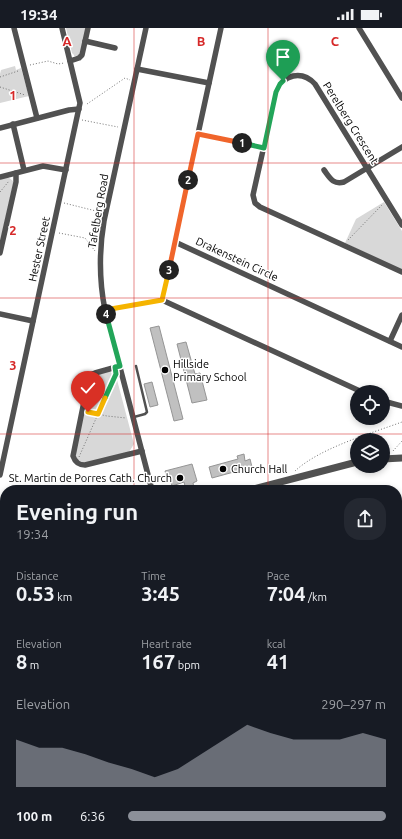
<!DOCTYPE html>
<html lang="en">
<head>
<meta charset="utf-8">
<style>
  :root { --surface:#171b24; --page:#242831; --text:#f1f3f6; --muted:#9ea1a6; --accent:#8c9099 }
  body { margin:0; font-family:Ubuntu,sans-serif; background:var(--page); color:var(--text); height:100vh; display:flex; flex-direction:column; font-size:15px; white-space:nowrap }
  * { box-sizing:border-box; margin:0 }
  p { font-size:13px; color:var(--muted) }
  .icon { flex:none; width:22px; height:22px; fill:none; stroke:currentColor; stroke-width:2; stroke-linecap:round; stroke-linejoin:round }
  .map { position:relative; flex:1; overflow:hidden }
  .details { position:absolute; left:0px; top:457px; width:402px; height:354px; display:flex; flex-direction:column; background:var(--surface); border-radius:16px 16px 0 0; box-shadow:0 2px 6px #0003 }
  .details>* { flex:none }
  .fabs { position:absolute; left:350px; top:357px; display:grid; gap:8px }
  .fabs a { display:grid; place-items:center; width:40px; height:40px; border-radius:50%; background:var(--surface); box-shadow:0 2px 6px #0003; font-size:20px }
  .pin { position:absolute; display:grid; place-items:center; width:34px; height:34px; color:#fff; margin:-41px -17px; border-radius:50% 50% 50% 0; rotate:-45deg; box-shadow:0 0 4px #0007 }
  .pin .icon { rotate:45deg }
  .km { position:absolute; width:20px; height:20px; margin:-10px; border-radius:50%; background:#222; color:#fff; font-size:11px; line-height:20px; text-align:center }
  .round { display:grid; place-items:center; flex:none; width:42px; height:42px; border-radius:16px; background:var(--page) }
  .headline { display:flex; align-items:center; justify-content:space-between; height:68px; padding:0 16px }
  h1 { font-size:22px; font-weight:600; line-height:30px }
  .figures { display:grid; grid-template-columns:repeat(3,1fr); gap:6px; height:68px; padding:4px 16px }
  .figures div { display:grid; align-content:center }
  .figures b { font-size:20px; font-weight:600 }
  .figures small { font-size:11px; font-weight:400 }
  .figures p { font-size:11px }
  .chart { height:112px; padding:8px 16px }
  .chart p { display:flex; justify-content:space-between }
  .chart svg { width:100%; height:72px; margin-top:4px; fill:var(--accent); opacity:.7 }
  ul { padding:0 16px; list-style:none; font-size:13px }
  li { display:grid; grid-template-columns:64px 48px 1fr; align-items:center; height:30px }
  li i { height:10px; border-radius:5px; background:var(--accent) }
  .status { display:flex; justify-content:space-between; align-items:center; height:28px; padding:0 20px; background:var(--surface); direction:ltr }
  .status svg { height:11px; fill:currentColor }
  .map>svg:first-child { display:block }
  .green { fill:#d8d8d8 }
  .building { fill:#c0c0c0; stroke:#959595 }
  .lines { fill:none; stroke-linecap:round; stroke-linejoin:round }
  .path { stroke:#737373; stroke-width:1; stroke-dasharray:1 2; stroke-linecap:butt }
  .service { stroke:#515151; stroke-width:2.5 }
  .minor { stroke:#515151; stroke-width:5.5 }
  .tertiary { stroke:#515151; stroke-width:7 }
  .split-1-casing { stroke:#fff; stroke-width:8 }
  .split-2-casing { stroke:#fff; stroke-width:8 }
  .split-3-casing { stroke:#fff; stroke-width:8 }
  .split-4-casing { stroke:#fff; stroke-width:8 }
  .split-5-casing { stroke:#fff; stroke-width:8 }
  .split-6-casing { stroke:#fff; stroke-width:8 }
  .split-1 { stroke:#22a559; stroke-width:5 }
  .split-2 { stroke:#f0652b; stroke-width:5 }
  .split-3 { stroke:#f0652b; stroke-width:5 }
  .split-4 { stroke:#f5b400; stroke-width:5 }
  .split-5 { stroke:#22a559; stroke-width:5 }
  .split-6 { stroke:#f5b400; stroke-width:5 }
  .grid { fill:none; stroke:#d62828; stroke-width:1; stroke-opacity:0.55 }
  .poi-dot { fill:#000; stroke:#fff; stroke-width:1.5 }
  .labels { text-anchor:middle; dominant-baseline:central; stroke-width:3; stroke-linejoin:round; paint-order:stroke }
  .street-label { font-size:11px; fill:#000; stroke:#fff }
  .poi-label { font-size:11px; fill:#000; stroke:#fff; text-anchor:start }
  .grid-label { font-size:13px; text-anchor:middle; font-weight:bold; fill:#d62828; stroke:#fff; stroke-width:3; stroke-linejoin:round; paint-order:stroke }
</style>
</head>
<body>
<div class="status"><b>19:34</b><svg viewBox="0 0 49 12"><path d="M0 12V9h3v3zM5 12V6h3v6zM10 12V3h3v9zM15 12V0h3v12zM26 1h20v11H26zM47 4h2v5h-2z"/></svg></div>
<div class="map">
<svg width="402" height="811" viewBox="0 0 402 811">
  <rect width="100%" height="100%" fill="#fff"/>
  <g class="green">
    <polygon points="66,0 86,0 80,26 78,28 74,28 74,27 72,25"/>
    <polygon points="15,38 16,42 21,40 29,68 0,75 0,46 1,42"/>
    <polygon points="8,149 13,153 13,156 0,215 0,151"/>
    <polygon points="384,174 402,203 402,242 345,215 356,191"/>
    <path d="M110 343 112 346 116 348 134 416 129 424 85 435C79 433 76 432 75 425L91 351 94 348Z"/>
  </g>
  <g class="building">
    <polygon points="159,298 183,391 174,393 150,300"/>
    <polygon points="186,314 195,346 200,345 207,372 192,375 177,316"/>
    <polygon points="152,354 158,377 150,379 144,356"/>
    <polygon points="244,426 245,433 250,431 252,439 249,440 249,441 242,443 241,442 212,450 209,439 238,431 237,428"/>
    <polygon points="192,436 197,453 193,455 194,460 186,462 184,454 172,458 170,449 167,450 165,443"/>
  </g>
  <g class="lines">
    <g class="path">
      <polyline points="30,37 48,33 58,36 64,35"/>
      <polyline points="0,49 18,43"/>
      <polyline points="0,59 25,67"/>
      <polyline points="87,76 125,50 130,52"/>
      <polyline points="82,92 118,99"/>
      <polyline points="0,164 9,153"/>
      <polyline points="64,175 100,184"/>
      <polyline points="59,205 85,210 95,223"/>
      <polyline points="348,212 382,177"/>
      <polyline points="88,384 107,388 126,390"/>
      <polyline points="393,423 402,413"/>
      <polyline points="79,429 98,386 116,348"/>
      <path d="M295 443C320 420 369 406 402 394"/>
    </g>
    <polyline class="service" points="134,389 145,386 147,384 136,338"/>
    <g class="minor">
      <polyline points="14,0 37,90"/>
      <path d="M146 0 104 193C99 223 99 252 105 282L152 462"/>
      <polyline points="359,0 402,70"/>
      <polyline points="85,13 115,20"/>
      <polyline points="70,33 79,30 82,27 88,0"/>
      <polyline points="137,41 209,55"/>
      <polyline points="13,96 24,142"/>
      <polyline points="0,100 69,82 79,81"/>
      <polyline points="198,106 264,120"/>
      <path d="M324 142C330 150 333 157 344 154L402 119"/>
      <polyline points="0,149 43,138 66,142"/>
      <path d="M402 197 315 56C302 42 283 46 276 64L253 167 255 175 260 179 402 244"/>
      <polyline points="175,214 402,319"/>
      <polyline points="0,225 16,154 16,145"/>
      <polyline points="162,272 221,0"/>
      <polyline points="105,282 162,272 362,364"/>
      <polyline points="0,286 33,293"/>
      <polyline points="390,313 402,287"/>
      <path d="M120 338 95 345 92 346 89 349 73 428C75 434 79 437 85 437L142 423"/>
      <polyline points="383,373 402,378"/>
      <polyline points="0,447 80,75 62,0"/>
      <polyline points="397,490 402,492"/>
      <polyline points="397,553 402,555"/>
      <polyline points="397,599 402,587"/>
      <polyline points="0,606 5,625"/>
      <polyline points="397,670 402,669"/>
      <polyline points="0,730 5,728"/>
      <polyline points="397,731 402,729"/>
      <polyline points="397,790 402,788"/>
      <polyline points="52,806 53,811"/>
      <polyline points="116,806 118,811"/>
      <polyline points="179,806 180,811"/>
      <polyline points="315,811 334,806"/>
    </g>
    <g class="tertiary">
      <polyline points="383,431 402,430"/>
      <polyline points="250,462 357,434"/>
      <polyline points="0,487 5,488"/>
    </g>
  </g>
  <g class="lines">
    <g class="split-1-casing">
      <polyline id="split-1" points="242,115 264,120 276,64 280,56 283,53"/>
    </g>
    <g class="split-2-casing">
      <polyline id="split-2" points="188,152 198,106 242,115"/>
    </g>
    <g class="split-3-casing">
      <polyline id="split-3" points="169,242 188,152"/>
    </g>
    <g class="split-4-casing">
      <polyline id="split-4" points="106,286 105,282 162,272 169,242"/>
    </g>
    <g class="split-5-casing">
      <polyline id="split-5" points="105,370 116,346 115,339 120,338 106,286"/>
    </g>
    <g class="split-6-casing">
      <polyline id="split-6" points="88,384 98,386 105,370"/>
    </g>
    <use href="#split-1" class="split-1"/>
    <use href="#split-2" class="split-2"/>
    <use href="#split-3" class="split-3"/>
    <use href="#split-4" class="split-4"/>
    <use href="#split-5" class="split-5"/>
    <use href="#split-6" class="split-6"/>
  </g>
  <path class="grid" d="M134 0V462M268 0V462M0 135H402M0 270H402M0 406H402M0 541H5M397 541H402M0 676H5M397 676H402M134 806V811M268 806V811"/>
  <g class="poi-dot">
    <circle cx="165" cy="342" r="4"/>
    <circle cx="223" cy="441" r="4"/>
    <circle cx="180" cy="450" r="4"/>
  </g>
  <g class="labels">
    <g class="street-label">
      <text transform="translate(351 95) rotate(58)">Perelberg Crescent</text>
      <text transform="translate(98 183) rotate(-80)">Tafelberg Road</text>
      <text transform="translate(39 221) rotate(-78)">Hester Street</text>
      <text transform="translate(237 231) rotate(25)">Drakenstein Circle</text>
    </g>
    <g class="poi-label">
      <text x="173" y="336">Hillside<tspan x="173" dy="13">Primary School</tspan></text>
      <text x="231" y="441">Church Hall</text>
      <text x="172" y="450" text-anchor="end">St. Martin de Porres Cath. Church</text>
    </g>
  </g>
  <g class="grid-label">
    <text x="67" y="18">A</text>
    <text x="201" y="18">B</text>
    <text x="335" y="18">C</text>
    <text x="13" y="72">1</text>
    <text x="13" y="207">2</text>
    <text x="13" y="342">3</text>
  </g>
</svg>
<div class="fabs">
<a><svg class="icon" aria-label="locate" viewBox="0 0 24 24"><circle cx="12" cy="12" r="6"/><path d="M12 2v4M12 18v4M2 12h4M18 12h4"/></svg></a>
<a><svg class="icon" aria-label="layers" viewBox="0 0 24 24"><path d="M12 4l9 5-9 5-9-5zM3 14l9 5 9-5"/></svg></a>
</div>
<div class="pin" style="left:283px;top:53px;background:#1e9e55"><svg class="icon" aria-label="arrive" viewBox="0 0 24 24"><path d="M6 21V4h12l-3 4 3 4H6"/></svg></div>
<div class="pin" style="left:88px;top:384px;background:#d93025"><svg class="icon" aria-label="check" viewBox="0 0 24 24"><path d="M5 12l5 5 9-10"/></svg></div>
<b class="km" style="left:242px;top:115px">1</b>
<b class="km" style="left:188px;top:152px">2</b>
<b class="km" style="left:169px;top:242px">3</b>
<b class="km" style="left:106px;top:286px">4</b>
<section class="details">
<div class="headline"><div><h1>Evening run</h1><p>19:34</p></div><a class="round"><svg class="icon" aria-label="share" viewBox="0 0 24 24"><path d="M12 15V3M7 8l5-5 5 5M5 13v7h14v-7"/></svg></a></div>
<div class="figures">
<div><p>Distance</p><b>0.53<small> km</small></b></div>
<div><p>Time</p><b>3:45</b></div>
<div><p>Pace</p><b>7:04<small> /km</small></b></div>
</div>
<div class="figures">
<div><p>Elevation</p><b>8<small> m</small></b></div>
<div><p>Heart rate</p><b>167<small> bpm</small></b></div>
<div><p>kcal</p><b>41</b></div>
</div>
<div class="chart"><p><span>Elevation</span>290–297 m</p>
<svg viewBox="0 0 160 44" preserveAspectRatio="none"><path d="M0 44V15L10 20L20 20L30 24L40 29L50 33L60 38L70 33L80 24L90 15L100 6L110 11L120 15L130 15L140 15L150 11L160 15V44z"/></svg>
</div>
<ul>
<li><b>100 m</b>6:36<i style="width:100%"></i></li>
</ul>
</section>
</div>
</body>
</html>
